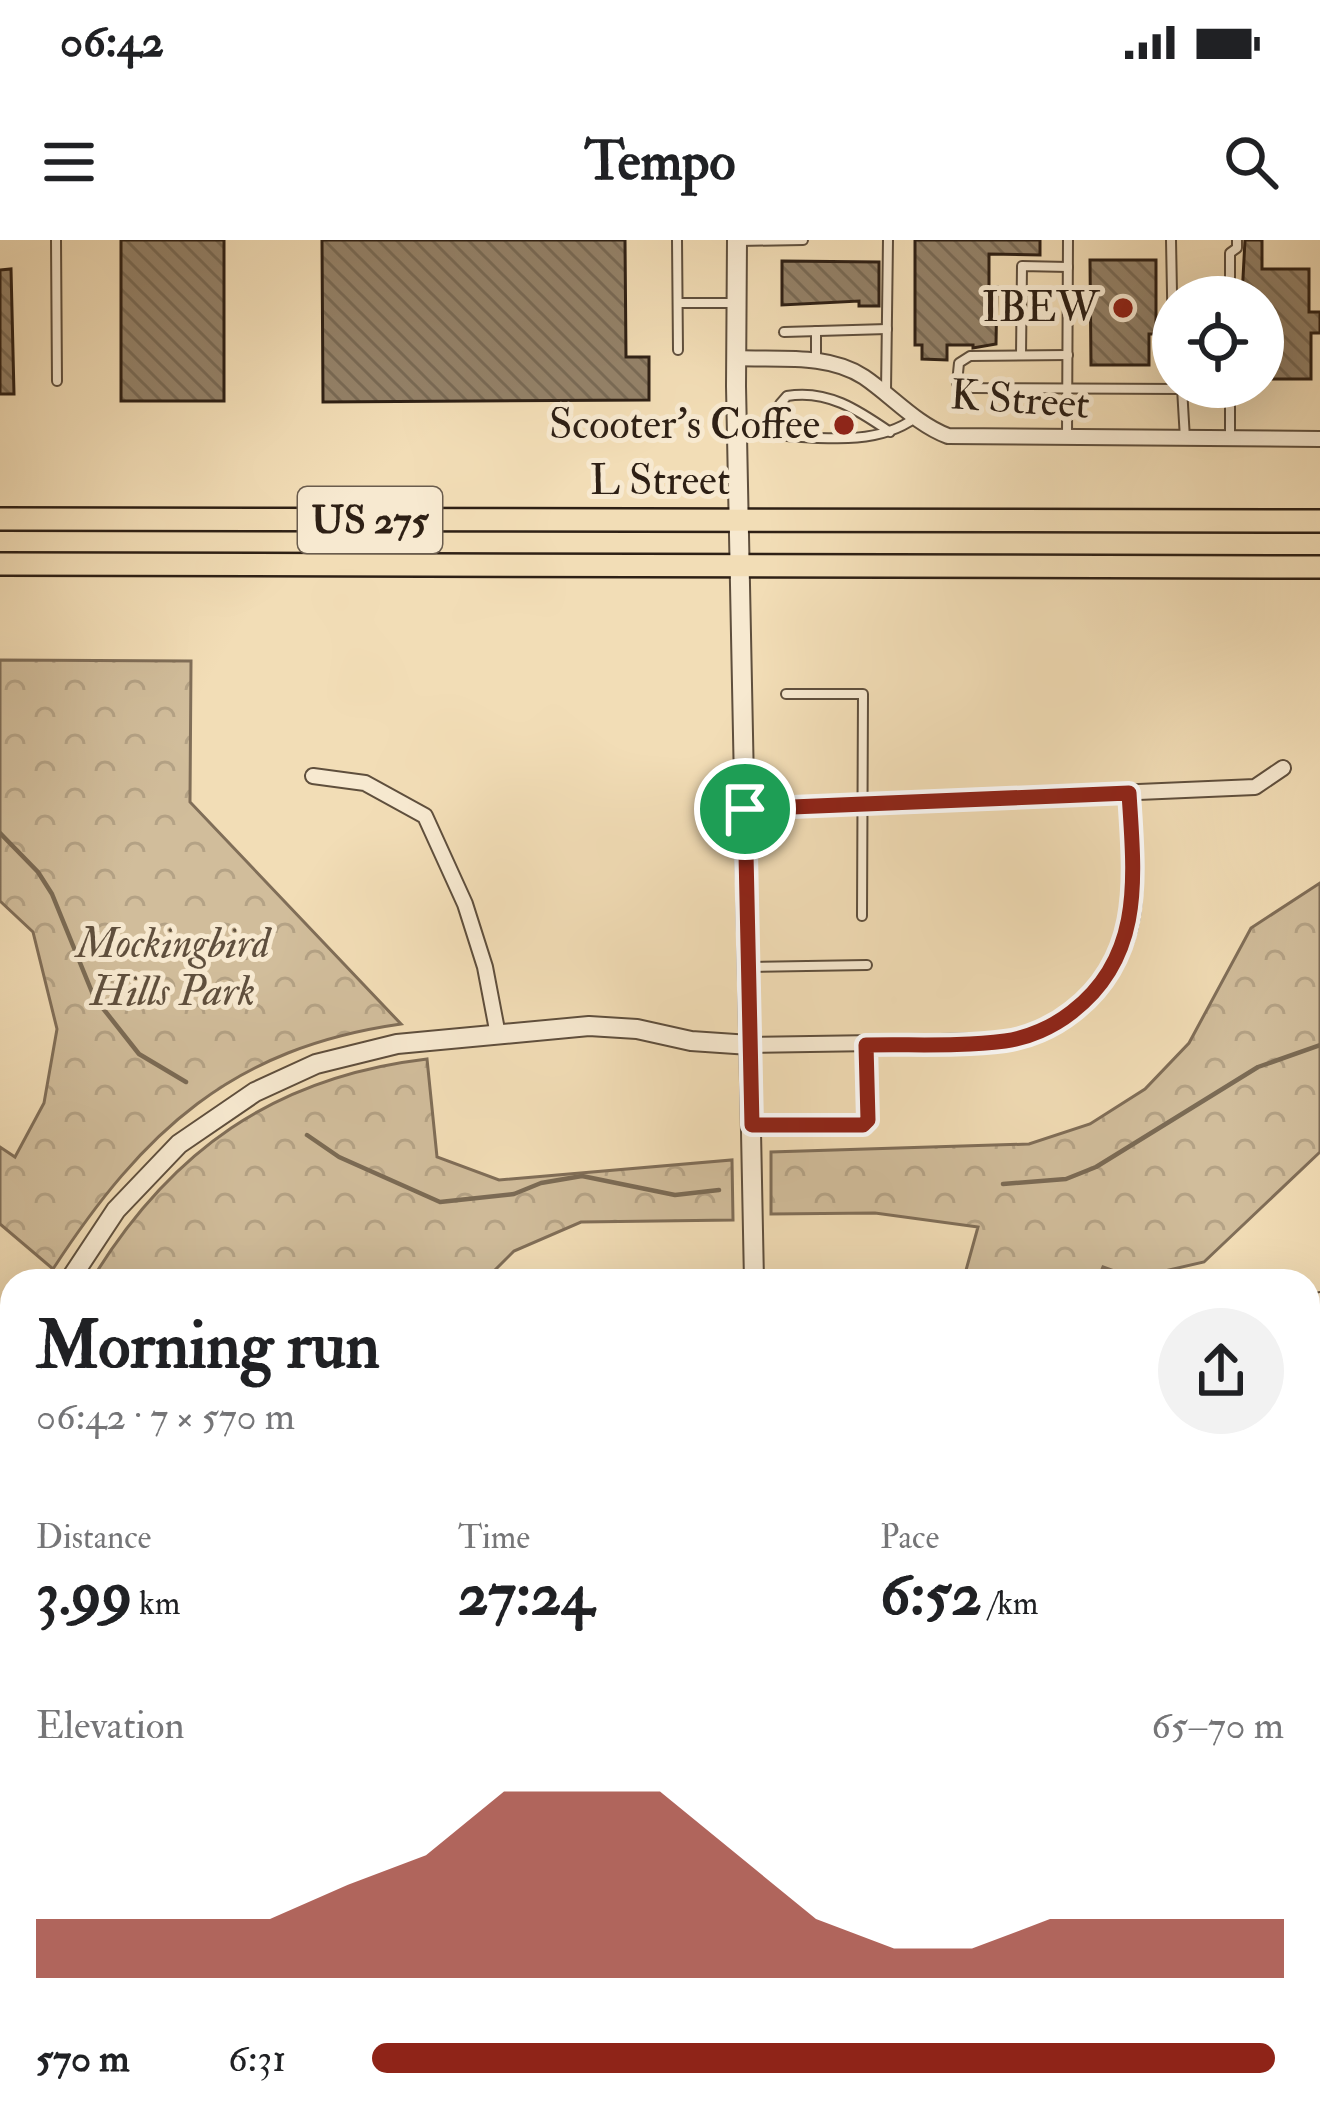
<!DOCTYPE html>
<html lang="en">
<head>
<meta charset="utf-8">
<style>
  :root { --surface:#fff; --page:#f2f2f2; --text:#202124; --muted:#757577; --accent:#8f2418 }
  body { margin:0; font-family:"IM FELL Double Pica",serif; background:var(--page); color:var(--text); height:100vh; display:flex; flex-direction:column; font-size:45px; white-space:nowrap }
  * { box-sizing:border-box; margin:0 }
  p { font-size:39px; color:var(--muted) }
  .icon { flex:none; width:66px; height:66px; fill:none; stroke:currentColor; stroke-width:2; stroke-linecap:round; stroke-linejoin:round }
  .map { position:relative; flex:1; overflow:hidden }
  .panel { position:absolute; left:0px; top:1029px; width:1320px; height:858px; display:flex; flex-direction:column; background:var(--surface); border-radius:36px 36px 0 0; box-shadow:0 12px 48px #0002 }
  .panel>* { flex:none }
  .buttons { position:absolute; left:1152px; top:36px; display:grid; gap:24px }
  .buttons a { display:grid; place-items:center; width:132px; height:132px; border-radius:50%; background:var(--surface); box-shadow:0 12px 48px #0002; font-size:60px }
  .pin { position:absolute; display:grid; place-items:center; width:102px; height:102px; color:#fff; margin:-51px; border:6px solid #fff; border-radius:50%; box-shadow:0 3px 12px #0007 }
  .round { display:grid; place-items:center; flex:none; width:126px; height:126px; border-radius:63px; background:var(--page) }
  .headline { display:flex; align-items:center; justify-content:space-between; height:204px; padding:0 36px }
  h1 { font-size:66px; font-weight:700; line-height:90px }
  .figures { display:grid; grid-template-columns:repeat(3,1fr); gap:18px; height:204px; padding:12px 36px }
  .figures div { display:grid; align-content:center }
  .figures b { font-size:60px; font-weight:700 }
  .figures small { font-size:33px; font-weight:400 }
  .figures p { font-size:33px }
  .chart { height:336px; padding:24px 36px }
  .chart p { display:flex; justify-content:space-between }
  .chart svg { width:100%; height:216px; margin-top:12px; fill:var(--accent); opacity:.7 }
  ul { padding:0 36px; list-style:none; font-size:39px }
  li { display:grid; grid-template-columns:192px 144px 1fr; align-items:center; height:90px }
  li i { height:30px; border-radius:15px; background:var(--accent) }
  .status { display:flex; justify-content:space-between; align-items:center; height:84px; padding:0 60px; background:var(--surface); direction:ltr }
  .status svg { height:33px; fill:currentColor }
  header { display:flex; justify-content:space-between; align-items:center; height:156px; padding:0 36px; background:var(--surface); font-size:54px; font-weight:700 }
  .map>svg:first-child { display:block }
  .forest { fill:url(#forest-crowns); stroke:#806e58; stroke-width:3 }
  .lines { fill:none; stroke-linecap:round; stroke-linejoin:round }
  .stream { stroke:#7b6b55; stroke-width:4.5 }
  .building { fill:url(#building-back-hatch); stroke:#2e2015; stroke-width:3 }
  .service-casing { stroke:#5f4f3d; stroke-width:12 }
  .minor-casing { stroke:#5f4f3d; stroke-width:18 }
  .tertiary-casing { stroke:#5f4f3d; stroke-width:22 }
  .primary-casing { stroke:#2e2015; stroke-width:26 }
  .service { stroke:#f7e9d0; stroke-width:8 }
  .minor { stroke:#f7e9d0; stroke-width:14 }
  .tertiary { stroke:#f7e9d0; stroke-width:18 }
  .primary { stroke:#f2ddb6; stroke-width:21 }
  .route-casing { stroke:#fff; stroke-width:24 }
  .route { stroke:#8f2418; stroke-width:15 }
  .poi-dot { fill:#8f2418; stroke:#f7e9d0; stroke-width:4.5 }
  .labels { text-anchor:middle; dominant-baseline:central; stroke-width:10; stroke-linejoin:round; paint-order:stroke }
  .shield { fill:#f7e9d0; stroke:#6a5c4d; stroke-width:3 }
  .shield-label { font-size:39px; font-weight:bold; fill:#2e2015 }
  .poi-label { font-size:42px; fill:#2e2015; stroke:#f7e9d0; text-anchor:end }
  .street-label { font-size:42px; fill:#2e2015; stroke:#f7e9d0 }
  .park-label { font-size:42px; font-style:italic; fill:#5f4f3d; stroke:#f7e9d0 }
</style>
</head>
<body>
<div class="status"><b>06:42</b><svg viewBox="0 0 49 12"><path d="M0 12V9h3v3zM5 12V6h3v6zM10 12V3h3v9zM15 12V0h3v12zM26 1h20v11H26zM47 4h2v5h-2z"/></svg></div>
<header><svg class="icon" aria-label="menu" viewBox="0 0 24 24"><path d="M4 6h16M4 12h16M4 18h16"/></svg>Tempo<svg class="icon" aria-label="search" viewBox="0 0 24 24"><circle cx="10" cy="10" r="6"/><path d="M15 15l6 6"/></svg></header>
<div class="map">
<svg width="1320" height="1887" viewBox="0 0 1320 1887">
  <defs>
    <pattern id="forest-crowns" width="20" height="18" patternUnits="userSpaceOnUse" patternTransform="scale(3)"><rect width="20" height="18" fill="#d1bd9b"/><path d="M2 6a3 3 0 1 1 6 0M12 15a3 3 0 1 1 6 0" fill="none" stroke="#b4a285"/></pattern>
    <pattern id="building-back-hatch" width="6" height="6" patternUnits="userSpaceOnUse" patternTransform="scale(3)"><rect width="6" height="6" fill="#948269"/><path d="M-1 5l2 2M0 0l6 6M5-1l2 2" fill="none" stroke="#796a55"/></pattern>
  </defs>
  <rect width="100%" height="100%" fill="#f2ddb6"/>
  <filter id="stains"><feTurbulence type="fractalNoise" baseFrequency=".00167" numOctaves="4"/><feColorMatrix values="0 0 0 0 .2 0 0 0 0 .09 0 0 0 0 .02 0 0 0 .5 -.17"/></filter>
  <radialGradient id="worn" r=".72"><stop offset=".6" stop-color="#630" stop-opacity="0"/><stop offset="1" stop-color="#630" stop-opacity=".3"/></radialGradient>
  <g class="forest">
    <path d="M0 420 191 421 190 562 401 784C232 808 143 891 53 1029L0 984V907L15 917 44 863 57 789 33 692 0 661Z"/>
    <polygon points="1320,643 1320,912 1204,1022 1134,1038 1103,1027 1097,1041 963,1041 978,987 875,973 771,974 771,912 1029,904 1090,884 1145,849 1189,803 1251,688"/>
    <path d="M427 819 437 917 499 940 732 920 733 980 581 982 514 1011 484 1041H91C170 911 274 837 427 819Z"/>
  </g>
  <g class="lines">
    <g class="stream">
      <polyline points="0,593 38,632 52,654 94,757 139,814 186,842"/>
      <polyline points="307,895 339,917 440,962 514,954 541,943 582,936 675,955 719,950"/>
      <polyline points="1003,944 1066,939 1096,927 1258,827 1320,805"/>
    </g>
  </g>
  <g class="building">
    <rect x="121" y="0" width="103" height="161"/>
    <polygon points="322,0 625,0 626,117 649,117 649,160 323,162"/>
    <polygon points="915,0 1040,0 1040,15 989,14 989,47 997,47 996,104 973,108 973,105 947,105 947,120 922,119 922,105 915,105"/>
    <polygon points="1245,0 1262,0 1262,29 1309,29 1309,72 1320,72 1320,93 1311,93 1311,139 1266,139 1263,57 1242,57"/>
    <polygon points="1090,20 1156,20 1156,94 1149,94 1149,125 1091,125"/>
    <polygon points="782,21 879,22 879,66 859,66 859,61 782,65"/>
    <polygon points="11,29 14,154 0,154 0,30"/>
  </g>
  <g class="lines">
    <g class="service-casing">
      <g id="service">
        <polyline points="56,0 57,141"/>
        <polyline points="677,0 678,110"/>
        <polyline points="1171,0 1173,105"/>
        <polyline points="739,1 803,0"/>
        <polyline points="1230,57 1230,13 1237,8 1237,0"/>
        <polyline points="678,63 736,63"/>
        <polyline points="816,91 816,119"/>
        <polyline points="784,92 887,89"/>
        <polyline points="1021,115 1022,26 1068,27"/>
        <polyline points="1068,115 970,116 959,123 957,143 973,148 1182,149"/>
        <polyline points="1230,147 1230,197"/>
        <polyline points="1182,148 1185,199"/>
        <polyline points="886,152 888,0"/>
        <path d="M890 192C858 170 827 149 787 156L780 164 781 186 787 196C830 199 879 204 915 178"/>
        <polyline points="1067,197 1068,0"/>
        <polyline points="786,454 863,454 862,676"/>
        <polyline points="750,727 867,725"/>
        <polyline points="753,885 863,885 868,881 866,805"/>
        <polyline points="0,1802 12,1792"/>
        <polyline points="673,1875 684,1887"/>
        <polyline points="519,1887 532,1875"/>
        <polyline points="584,1887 602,1875"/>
      </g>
    </g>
    <g class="minor-casing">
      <g id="minor">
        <path d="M736 118C777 120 828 113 864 137 892 156 916 184 948 196L1320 199"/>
        <polyline points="313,536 365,543 425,576 465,664 485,727 498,795"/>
        <polyline points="745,569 1255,547 1283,528"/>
        <path d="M750 805 1004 801C1067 790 1121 741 1132 676 1138 637 1131 593 1129 553"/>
        <polyline points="1308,1071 1320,1060"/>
        <polyline points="0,1270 12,1282"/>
        <polyline points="1308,1368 1320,1359"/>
        <polyline points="1308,1598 1320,1598"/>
        <polyline points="1308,1807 1320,1807"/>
        <polyline points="991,1875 991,1887"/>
        <polyline points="40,1887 43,1875"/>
        <polyline points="81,1887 84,1875"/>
        <polyline points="300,1887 303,1875"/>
      </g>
    </g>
    <g class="tertiary-casing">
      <g id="tertiary">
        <polyline points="737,0 736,146 754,1041"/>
        <polyline points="69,1041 116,970 179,904 255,852 316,824 397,804 589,786 637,789 691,801 750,805"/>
        <polyline points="0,1115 12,1105"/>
        <polyline points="767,1875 768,1887"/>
      </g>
    </g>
    <g class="primary-casing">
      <g id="primary">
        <polyline points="0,279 1320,281"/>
        <polyline points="0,324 1320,327"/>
      </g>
    </g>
    <use href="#service" class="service"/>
    <use href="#minor" class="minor"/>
    <use href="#tertiary" class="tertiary"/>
    <use href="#primary" class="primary"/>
  </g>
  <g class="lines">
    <g class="route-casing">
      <path id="route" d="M1129 553C1134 635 1145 716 1072 772 1053 787 1028 798 1005 801 959 807 912 804 866 805L868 880 863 885H752L745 569Z"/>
    </g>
    <use href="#route" class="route"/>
  </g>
  <g class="poi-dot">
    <circle cx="1123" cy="68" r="12"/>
    <circle cx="844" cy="185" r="12"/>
  </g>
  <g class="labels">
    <rect class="shield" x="298" y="247" width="144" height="66" rx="9"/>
    <g class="shield-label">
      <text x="370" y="280">US 275</text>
    </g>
    <g class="poi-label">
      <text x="1099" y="68">IBEW</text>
      <text x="820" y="185">Scooter's Coffee</text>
    </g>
    <g class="street-label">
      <text transform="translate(1020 160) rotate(4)">K Street</text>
      <text x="660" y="241">L Street</text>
    </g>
    <g class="park-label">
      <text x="173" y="704">Mockingbird<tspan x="173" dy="48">Hills Park</tspan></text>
    </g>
  </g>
  <rect width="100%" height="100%" filter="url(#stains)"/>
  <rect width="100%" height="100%" fill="url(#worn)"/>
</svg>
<div class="buttons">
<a><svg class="icon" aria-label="locate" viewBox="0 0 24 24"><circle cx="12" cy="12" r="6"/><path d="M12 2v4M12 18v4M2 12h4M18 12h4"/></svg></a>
</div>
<div class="pin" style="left:745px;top:569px;background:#1e9e55"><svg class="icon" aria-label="arrive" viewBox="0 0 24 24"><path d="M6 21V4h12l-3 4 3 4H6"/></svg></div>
<section class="panel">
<div class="headline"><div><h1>Morning run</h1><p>06:42 · 7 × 570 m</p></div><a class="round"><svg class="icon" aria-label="share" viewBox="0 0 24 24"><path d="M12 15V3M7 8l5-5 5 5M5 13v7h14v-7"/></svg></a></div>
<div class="figures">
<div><p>Distance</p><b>3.99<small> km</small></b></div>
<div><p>Time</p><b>27:24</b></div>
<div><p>Pace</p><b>6:52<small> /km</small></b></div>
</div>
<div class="chart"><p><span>Elevation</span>65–70 m</p>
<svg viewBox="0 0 160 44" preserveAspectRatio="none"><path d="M0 44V32L10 32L20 32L30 32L40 25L50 19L60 6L70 6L80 6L90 19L100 32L110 38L120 38L130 32L140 32L150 32L160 32V44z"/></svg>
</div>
<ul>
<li><b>570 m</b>6:31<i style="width:99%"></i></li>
</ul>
</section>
</div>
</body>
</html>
